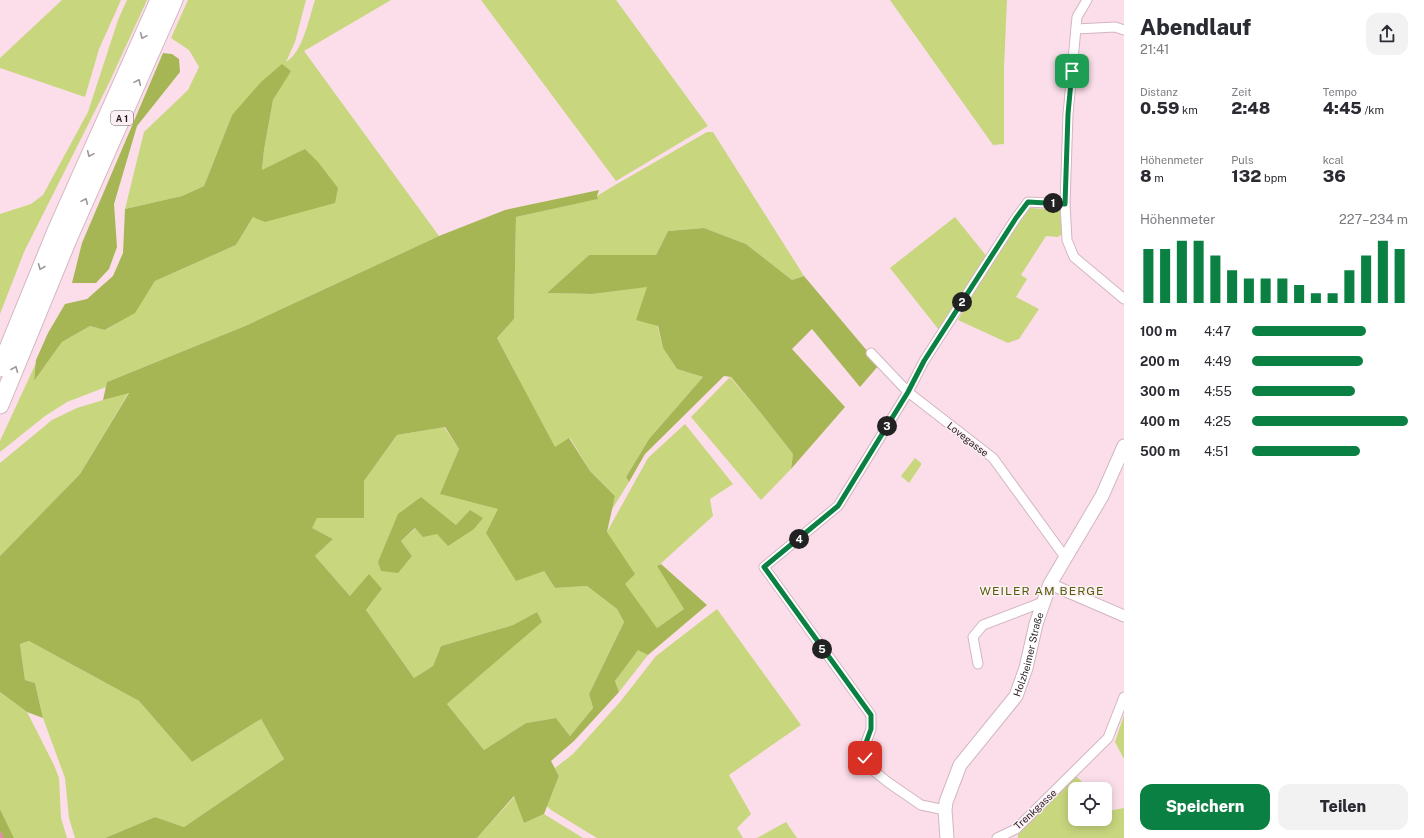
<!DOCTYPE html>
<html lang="de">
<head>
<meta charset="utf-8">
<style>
  :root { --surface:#fff; --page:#f2f2f3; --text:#2b2b33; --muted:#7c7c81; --accent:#0b8043 }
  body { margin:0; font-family:"Public Sans",sans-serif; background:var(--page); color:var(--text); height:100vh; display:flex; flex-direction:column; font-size:15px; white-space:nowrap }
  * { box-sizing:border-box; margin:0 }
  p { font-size:13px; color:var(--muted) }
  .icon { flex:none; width:22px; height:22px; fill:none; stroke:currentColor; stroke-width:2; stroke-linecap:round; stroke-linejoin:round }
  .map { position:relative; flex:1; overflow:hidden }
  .details { display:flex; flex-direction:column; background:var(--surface); width:300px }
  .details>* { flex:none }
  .tools { position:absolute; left:1068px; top:782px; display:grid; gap:8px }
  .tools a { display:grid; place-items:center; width:44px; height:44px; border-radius:8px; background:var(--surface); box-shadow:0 2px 10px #0003; font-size:20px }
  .pin { position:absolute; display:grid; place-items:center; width:34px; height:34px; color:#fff; margin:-17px; border-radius:8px; box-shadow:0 2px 6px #0006 }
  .km { position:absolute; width:20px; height:20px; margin:-10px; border-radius:50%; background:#222; color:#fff; font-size:11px; line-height:20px; text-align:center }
  .round { display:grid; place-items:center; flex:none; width:42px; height:42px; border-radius:12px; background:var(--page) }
  .head { display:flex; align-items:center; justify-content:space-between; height:68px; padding:0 16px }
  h1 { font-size:22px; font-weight:800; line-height:30px }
  .figures { display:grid; grid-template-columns:repeat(3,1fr); gap:6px; height:68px; padding:4px 16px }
  .figures div { display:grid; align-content:center }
  .figures b { font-size:17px; font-weight:800 }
  .figures small { font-size:11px; font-weight:400 }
  .figures p { font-size:11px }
  .chart { height:112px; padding:8px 16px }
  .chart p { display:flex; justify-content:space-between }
  .chart svg { width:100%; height:72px; margin-top:4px; stroke:var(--accent); stroke-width:6 }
  .action { display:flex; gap:8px; margin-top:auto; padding:8px 16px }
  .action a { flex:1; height:46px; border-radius:12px; background:var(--accent); color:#fff; font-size:16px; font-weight:800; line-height:46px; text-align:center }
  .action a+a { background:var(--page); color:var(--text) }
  ul { padding:0 16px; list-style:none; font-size:13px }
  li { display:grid; grid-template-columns:64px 48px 1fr; align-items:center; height:30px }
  li i { height:10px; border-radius:5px; background:var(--accent) }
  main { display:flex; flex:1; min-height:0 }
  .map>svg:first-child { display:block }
  .green { fill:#c8d67e; fill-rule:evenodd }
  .forest { fill:#a7b654; fill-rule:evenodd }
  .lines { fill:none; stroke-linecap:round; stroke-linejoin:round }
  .stream { stroke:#e688b2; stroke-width:3 }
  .minor-casing { stroke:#d2b6c1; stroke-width:11 }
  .tertiary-casing { stroke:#d2b6c1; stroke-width:13 }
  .secondary-casing { stroke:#d2b6c1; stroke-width:15 }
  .motorway-casing { stroke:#d2b6c1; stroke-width:19 }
  .minor { stroke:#fff; stroke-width:9 }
  .tertiary { stroke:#fff; stroke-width:11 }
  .secondary { stroke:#fff; stroke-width:13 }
  .motorway { stroke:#fff; stroke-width:17 }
  .oneway { stroke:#9c989a }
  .route-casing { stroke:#fff; stroke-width:8 }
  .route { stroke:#0b8043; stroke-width:5 }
  .labels { text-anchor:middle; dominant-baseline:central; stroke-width:3; stroke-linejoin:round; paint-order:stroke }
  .shield { fill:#fcf0f5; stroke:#655a5e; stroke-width:1 }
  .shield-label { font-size:9px; font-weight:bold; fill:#241a1e }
  .street-label { font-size:10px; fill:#241a1e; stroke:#fcf0f5 }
  .quarter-label { font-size:12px; letter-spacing:1px; fill:#545e0b; stroke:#fcf0f5 }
</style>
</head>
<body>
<main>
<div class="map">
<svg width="1124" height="838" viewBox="0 0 1124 838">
  <rect width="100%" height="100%" fill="#fbdee9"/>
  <g class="green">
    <polygon points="62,0 121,0 99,49 85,97 0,68 0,58"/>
    <polygon points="127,0 147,0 108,85 24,252 0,314 0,214 31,204 43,195 88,112 118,20"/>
    <path d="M188 0H306L295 42 286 62C303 52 309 18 315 0H391L304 51 439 236 245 326 107 382 106 387 67 402 45 416 0 452V441L36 363 34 381 62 342 90 326 106 330 134 313 155 281 236 245 253 217 262 170 264 150 273 100 290 71 232 115 204 186 182 196 125 209 144 132 188 90 199 67 189 50 171 38Z"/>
    <polygon points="481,0 616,0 708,126 616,181"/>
    <polygon points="890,0 1007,0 1004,68 1004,144 993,145"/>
    <polygon points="707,132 713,132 804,276 792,280 746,244 704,228 668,231 656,255 589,255 547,293 592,294 647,286 663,348 677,369 703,377 649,439 626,477 629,482 611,511 615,496 590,471 570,438 555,448 497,338 514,319 516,217 597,199 597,196 610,188"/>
    <path d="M1030 208 1060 210 1062 234 1058 237 1046 236 1021 275 1027 279 1016 297 1039 309 1019 339 1008 343 958 320C980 281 1003 244 1030 208Z"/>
    <polygon points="955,217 988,258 939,330 890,268"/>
    <polygon points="730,377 760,412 793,454 791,469 761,500 691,417"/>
    <polygon points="129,392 80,474 0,556 0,463 52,420 77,408"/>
    <polygon points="685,424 733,484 710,499 713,516 658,566 684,609 657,628 624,584 607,532 648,458"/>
    <path d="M444 427 459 449 441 494 499 509 544 571 555 588 587 586 617 609 624 622 589 694 593 708 570 736 556 718 526 723 484 750 447 704 541 622 537 612 513 625 441 646 433 666 414 678 366 610 382 589 350 596 315 556 333 539 311 528 317 518H364V481L397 435ZM420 497 456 525 416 528 401 541 412 556 378 562Z"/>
    <polygon points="915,458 921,463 921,465 909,483 901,476"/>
    <polygon points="717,609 801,725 729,775 751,814 737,828 743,838 597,838 551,810 547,806 559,776 555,768 573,754 620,702 656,656"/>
    <polygon points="29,641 139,701 192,762 261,719 284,759 184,827 155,817 105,838 75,838 69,818 65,778 43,718 35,683 25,680 20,644"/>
    <polygon points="638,649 648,655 619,692 615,681"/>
    <polygon points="0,692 27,712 54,765 59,778 61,818 67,838 14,838 0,809"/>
    <polygon points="1124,715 1124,759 1115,742"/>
    <polygon points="1076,776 1089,789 1075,789 1075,819 1105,819 1105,807 1108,811 1124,808 1124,838 1018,838 1018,832"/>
    <polygon points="515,796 524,823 544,814 583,838 477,838"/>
    <polygon points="786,822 797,838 757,838"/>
  </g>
  <g class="forest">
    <polygon points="163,53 172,54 179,59 180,72 137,126 114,204 117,247 109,269 96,283 72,283 82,243"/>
    <polygon points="282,64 291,71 273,100 264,150 262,170 305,149 318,162 338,188 335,203 265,222 253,217 236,245 155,281 135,313 105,330 90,326 62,342 34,381 36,360 48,333 65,304 87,299 113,276 123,253 125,209 182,196 204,186 232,115 261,82"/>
    <path d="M599 190 597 196 598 199 516 217 514 319 497 338 555 447 569 438 590 471 615 496 607 532 635 574 625 584 657 628 684 609 657 566 661 564 707 605 648 655 638 650 615 681 619 692 574 741 551 761 559 776 544 814 524 823 514 796 477 838H105L155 817 184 827 284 759 261 719 192 762 139 701 29 641 20 644 25 680 35 683 43 718 27 712 0 692V556L80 474 129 393 103 400 107 382 245 326 439 236 505 210ZM445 427 459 449 440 494 498 509 486 533 516 581 544 571 555 588 587 586 617 609 624 622 589 694 593 708 570 736 556 718 526 723 484 750 447 704 542 622 537 612 513 625 441 646 433 666 414 678 366 610 382 589 369 574 350 596 315 556 333 539 312 528 317 518H364V481L397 435Z"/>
    <polygon points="704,228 746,244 792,280 804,276 879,365 860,387 812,329 792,349 845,407 791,469 793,454 760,412 731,377 724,376 645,454 629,482 626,477 649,439 703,377 677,369 663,348 658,326 636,320 647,287 592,294 547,293 589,255 656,255 668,231"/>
    <polygon points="421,497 456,525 470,510 483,518 474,529 448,546 437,534 423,537 415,528 401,541 412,556 398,573 381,571 378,562 398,514"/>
    <polygon points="0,809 14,838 0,838"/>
  </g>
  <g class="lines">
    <polyline class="stream" points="0,833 2,838"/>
    <g class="minor-casing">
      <g id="minor">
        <polyline points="1087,0 1077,17 1068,114 1065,204 1067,240 1074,257 1124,299"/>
        <polyline points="1076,29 1115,27 1124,30"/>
        <polyline points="871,353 908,392 993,458 1065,557"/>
        <polyline points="978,664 973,637 983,625 1043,602"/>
        <polyline points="945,810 921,805 889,783 870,768 865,758 864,748 871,729 871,715 764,567 838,506 908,392 924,361 1016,218 1028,202 1065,204"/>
        <polyline points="997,838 1016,829 1108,738 1124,697"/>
      </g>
    </g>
    <g class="tertiary-casing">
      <polyline id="tertiary" points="1050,584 1124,616"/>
    </g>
    <g class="secondary-casing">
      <g id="secondary">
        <path id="s1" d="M947 838 945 810 946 802 960 765 1016 696 1026 668 1036 624 1050 584 1102 496 1124 446"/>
      </g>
    </g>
    <g class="motorway-casing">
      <g id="motorway">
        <polyline points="0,368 56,231 159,0"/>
        <polyline points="0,405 69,237 174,0"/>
      </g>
    </g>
    <use href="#minor" class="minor"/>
    <use href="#tertiary" class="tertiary"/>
    <use href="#secondary" class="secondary"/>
    <use href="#motorway" class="motorway"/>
  </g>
  <defs><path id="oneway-chevron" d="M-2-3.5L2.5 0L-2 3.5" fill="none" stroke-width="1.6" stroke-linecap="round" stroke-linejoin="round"/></defs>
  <g class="oneway">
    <use href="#oneway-chevron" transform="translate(143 36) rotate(114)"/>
    <use href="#oneway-chevron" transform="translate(138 82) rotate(-66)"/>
    <use href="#oneway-chevron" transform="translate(90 154) rotate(114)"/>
    <use href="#oneway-chevron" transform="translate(85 201) rotate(-66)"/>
    <use href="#oneway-chevron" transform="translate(41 267) rotate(112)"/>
    <use href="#oneway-chevron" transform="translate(15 369) rotate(-68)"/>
  </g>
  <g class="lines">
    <g class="route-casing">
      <polyline id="route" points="865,758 864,748 871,729 871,715 764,567 838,506 908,392 924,361 1016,218 1028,202 1065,204 1068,114 1072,71"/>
    </g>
    <use href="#route" class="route"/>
  </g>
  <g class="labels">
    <rect class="shield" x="111" y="111" width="22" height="14" rx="3"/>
    <g class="shield-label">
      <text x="122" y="118">A 1</text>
    </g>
    <g class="street-label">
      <text transform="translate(968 439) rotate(38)">Lovegasse</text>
      <text stroke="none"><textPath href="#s1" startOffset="208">Holzheimer Straße</textPath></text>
      <text transform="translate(1035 809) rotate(-43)">Trenkgasse</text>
    </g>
    <g class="quarter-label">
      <text x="1042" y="591">WEILER AM BERGE</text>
    </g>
  </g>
</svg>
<div class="tools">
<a><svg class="icon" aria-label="locate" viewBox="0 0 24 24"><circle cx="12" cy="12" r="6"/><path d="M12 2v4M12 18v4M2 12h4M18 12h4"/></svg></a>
</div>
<div class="pin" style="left:1072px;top:71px;background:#1e9e55"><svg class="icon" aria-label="arrive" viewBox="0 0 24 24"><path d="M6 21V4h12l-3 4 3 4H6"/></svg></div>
<div class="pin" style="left:865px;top:758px;background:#d93025"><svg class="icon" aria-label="check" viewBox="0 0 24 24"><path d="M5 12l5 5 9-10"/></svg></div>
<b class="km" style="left:1053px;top:203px">1</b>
<b class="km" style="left:962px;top:302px">2</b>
<b class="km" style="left:887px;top:426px">3</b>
<b class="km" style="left:799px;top:539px">4</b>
<b class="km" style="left:822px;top:649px">5</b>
</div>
<section class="details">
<div class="head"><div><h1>Abendlauf</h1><p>21:41</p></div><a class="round"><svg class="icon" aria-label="share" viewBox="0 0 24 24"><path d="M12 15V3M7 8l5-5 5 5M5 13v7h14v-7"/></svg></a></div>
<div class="figures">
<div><p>Distanz</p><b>0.59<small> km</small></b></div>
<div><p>Zeit</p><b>2:48</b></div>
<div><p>Tempo</p><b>4:45<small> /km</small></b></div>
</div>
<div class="figures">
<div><p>Höhenmeter</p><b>8<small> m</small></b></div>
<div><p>Puls</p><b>132<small> bpm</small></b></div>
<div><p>kcal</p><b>36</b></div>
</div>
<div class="chart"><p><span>Höhenmeter</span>227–234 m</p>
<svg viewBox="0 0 160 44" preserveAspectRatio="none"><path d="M5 44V11M15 44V11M25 44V6M35 44V6M45 44V15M55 44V24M65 44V29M75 44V29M85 44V29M95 44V33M105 44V38M115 44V38M125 44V24M135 44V15M145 44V6M155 44V11"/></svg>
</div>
<ul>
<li><b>100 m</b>4:47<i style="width:73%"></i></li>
<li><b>200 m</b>4:49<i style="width:71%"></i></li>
<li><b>300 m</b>4:55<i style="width:66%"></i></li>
<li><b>400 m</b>4:25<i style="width:100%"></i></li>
<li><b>500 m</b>4:51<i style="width:69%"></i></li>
</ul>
<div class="action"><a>Speichern</a><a>Teilen</a></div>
</section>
</main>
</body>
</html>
